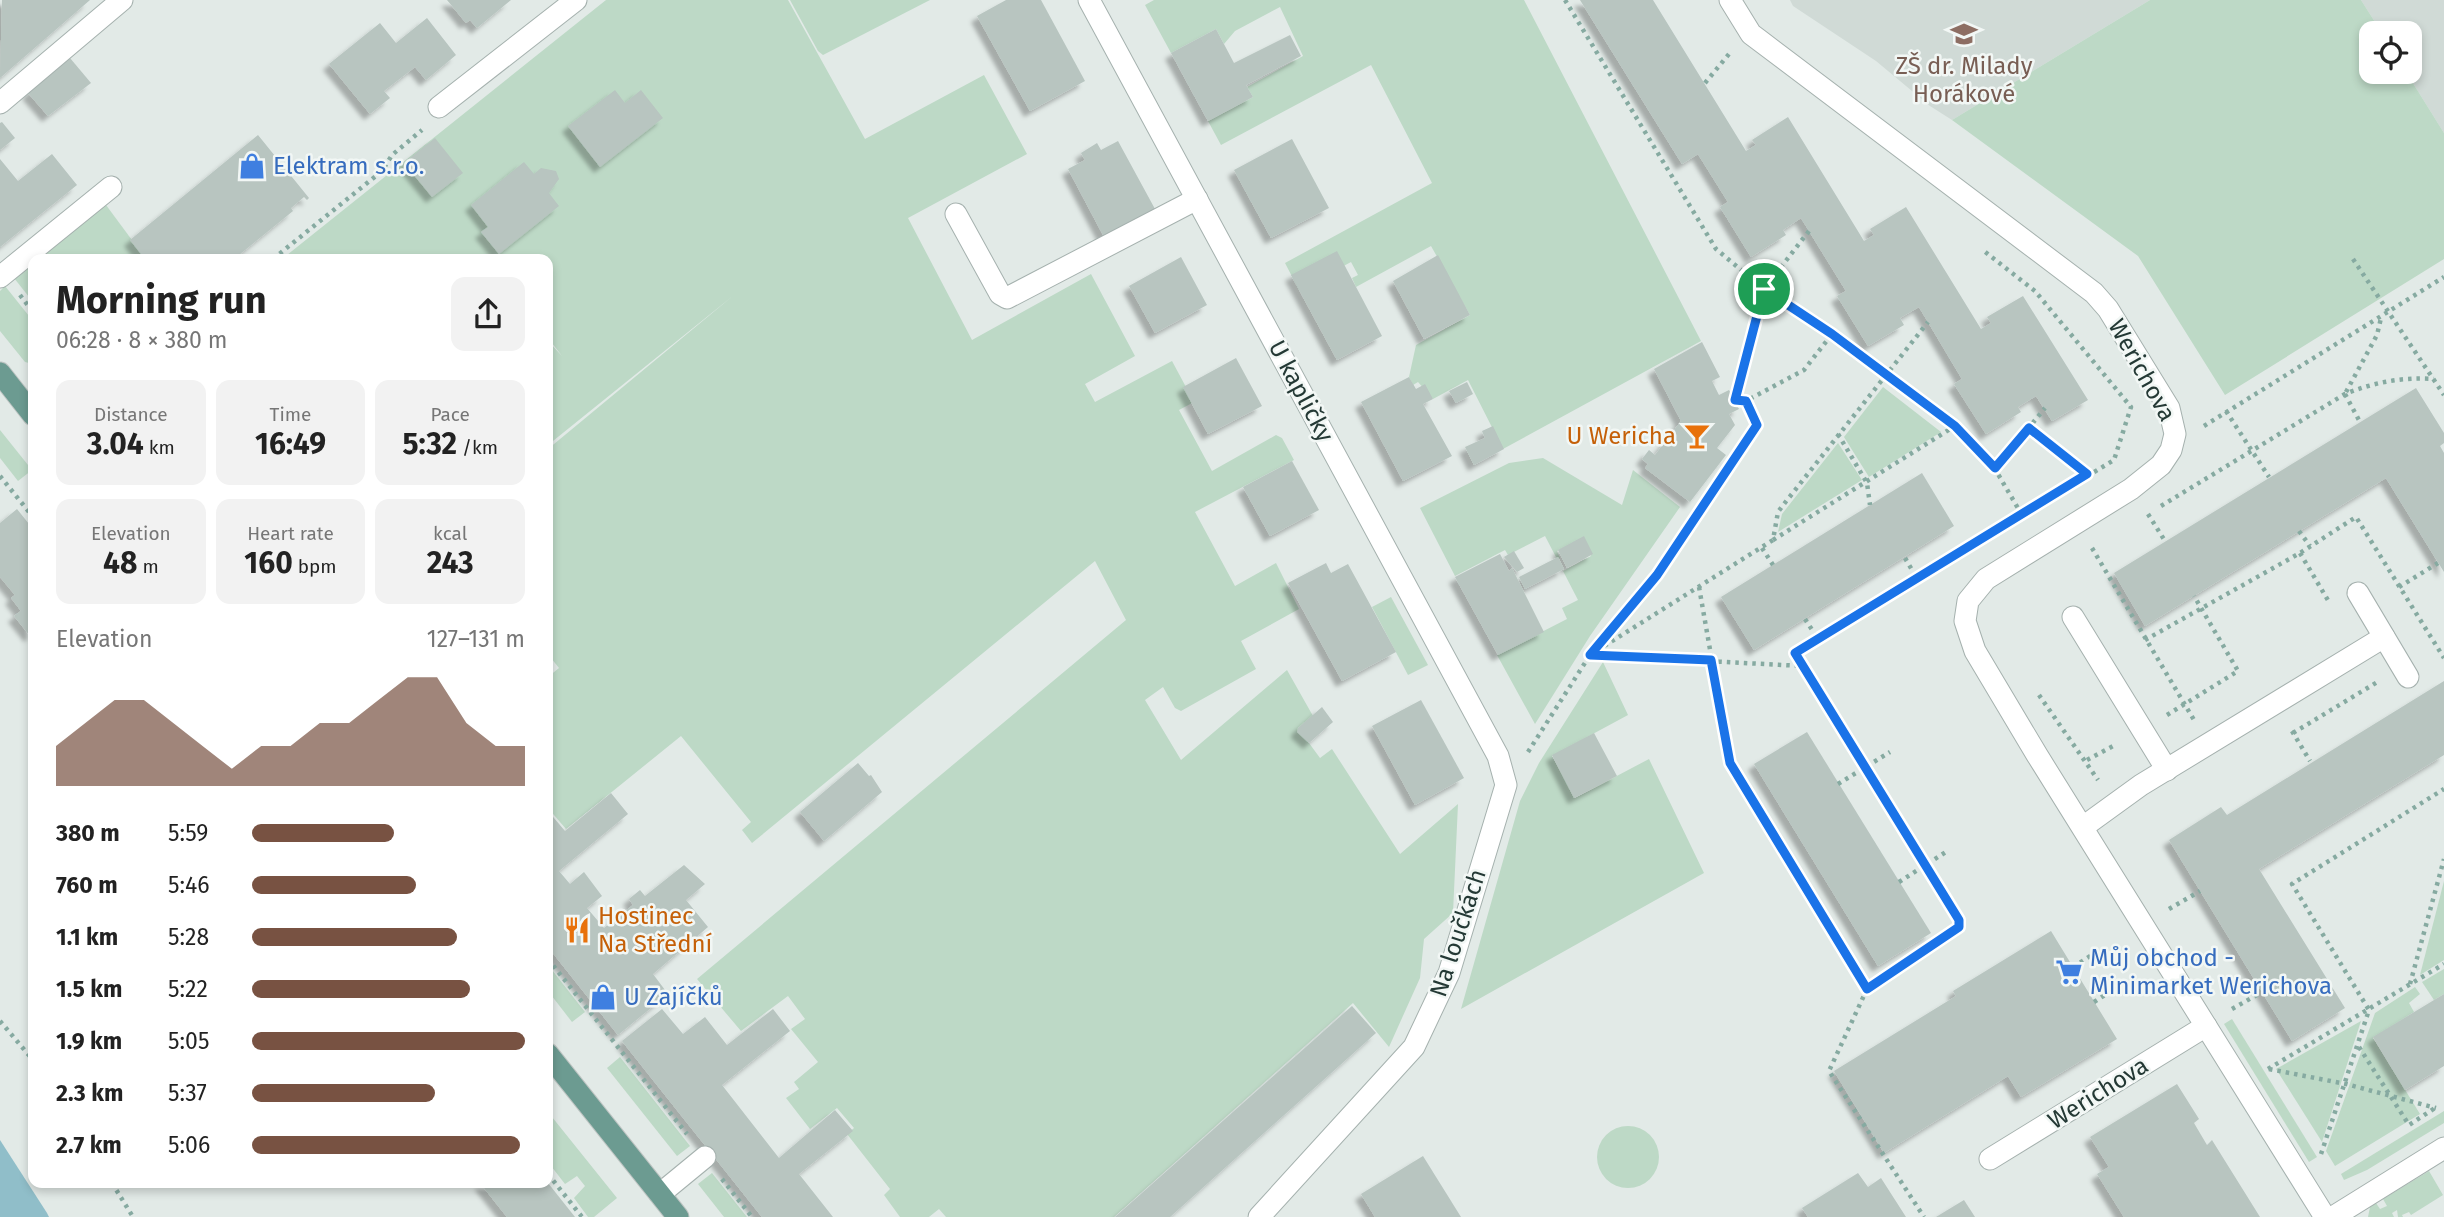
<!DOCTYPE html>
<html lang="en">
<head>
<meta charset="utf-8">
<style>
  :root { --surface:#fff; --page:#f2f2f2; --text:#222; --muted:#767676; --accent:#785242 }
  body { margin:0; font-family:"Fira Sans",sans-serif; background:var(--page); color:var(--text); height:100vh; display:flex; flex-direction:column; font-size:26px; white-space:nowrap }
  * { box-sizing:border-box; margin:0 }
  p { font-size:23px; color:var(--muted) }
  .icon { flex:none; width:38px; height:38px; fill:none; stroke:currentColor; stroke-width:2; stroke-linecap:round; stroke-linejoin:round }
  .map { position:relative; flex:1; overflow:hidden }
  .panel { position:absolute; left:28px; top:254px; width:525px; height:934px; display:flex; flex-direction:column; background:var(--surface); border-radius:14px; box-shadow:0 4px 10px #0003 }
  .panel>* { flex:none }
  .buttons { position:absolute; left:2359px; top:21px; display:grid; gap:14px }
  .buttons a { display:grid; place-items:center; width:63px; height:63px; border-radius:14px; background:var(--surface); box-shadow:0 4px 10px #0003; font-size:35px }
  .pin { position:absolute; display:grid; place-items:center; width:60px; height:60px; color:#fff; margin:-30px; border:4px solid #fff; border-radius:50%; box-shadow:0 2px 7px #0007 }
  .round { display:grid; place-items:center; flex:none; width:74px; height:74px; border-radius:14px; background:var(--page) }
  .overview { display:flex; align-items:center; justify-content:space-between; height:119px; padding:0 28px }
  h1 { font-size:38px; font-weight:700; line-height:52px }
  .metrics { display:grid; grid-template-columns:repeat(3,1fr); gap:10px; height:119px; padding:7px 28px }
  .metrics div { display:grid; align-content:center; border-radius:14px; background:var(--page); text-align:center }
  .metrics b { font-size:30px; font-weight:700 }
  .metrics small { font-size:19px; font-weight:400 }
  .metrics p { font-size:19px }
  .chart { height:196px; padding:14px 28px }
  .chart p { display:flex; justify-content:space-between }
  .chart svg { width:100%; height:126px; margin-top:7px; fill:var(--accent); opacity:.7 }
  ul { padding:0 28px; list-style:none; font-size:23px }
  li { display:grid; grid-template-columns:112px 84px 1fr; align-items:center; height:52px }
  li i { height:18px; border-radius:9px; background:var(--accent) }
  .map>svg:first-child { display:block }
  .built { fill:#d0dad6 }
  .green { fill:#bdd9c6 }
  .water { fill:#90bec9 }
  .building { fill:#b8c5c0; filter:url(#shadow) }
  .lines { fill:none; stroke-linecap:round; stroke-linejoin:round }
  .minor-casing { stroke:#a5b1ae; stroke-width:23 }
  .major-casing { stroke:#bdc4c2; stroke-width:23 }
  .path { stroke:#86aaa1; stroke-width:4.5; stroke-dasharray:3.5 5; stroke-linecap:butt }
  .minor { stroke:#fff; stroke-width:21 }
  .major { stroke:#6c9b91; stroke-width:21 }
  .route-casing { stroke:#fff; stroke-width:14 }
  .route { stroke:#1a73e8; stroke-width:9 }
  .labels { text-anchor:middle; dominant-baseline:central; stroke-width:5; stroke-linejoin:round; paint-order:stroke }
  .education-label { font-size:24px; fill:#785e54; stroke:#f2f7f5 }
  .shop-label { font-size:24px; fill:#366cbe; stroke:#f2f7f5; text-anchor:start }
  .street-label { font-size:24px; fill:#243935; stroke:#f2f7f5 }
  .food-label { font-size:24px; fill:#c56008; stroke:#f2f7f5; text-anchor:end }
</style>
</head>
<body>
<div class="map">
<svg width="2444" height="1217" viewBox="0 0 2444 1217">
  <defs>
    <filter id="shadow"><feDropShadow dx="-6" dy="6" stdDeviation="2" flood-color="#0004"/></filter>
  </defs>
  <rect width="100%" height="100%" fill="#e2eae7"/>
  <g class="built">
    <polygon points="1790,0 2150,0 1952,120 1930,106 1876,61 1793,6"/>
    <polygon points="2361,0 2444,0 2444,133 2406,72 2410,72 2410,33 2382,33"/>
  </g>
  <g class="green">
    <polygon points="606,0 788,0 865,139 984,75 1027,154 908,218 972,340 1091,274 1135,356 1085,384 1095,402 1172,361 1194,402 1179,410 1212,471 1276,435 1282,438 1294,460 1195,512 1235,586 1276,563 1299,609 1241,641 1256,669 1181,711 1175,708 1163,687 1145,700 1181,760 1287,670 1313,716 1298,728 1320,758 1332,749 1400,854 1458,804 1453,913 1424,939 1420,978 1389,1047 1353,1003 1114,1217 946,1217 939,1209 929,1217 900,1217 884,1195 890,1189 847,1134 854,1128 837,1108 810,1129 786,1098 799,1089 794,1082 818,1062 791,1029 805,1019 788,996 741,1031 697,979 1126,620 1095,561 752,843 742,830 751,822 681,736 566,829 548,808 548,677 559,668 551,658 548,660 548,449 734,295 548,445 548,341 562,356 548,338 548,259 282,259"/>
    <polygon points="790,0 930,0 823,55 818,51"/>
    <polygon points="1154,0 1524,0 1701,341 1503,449 1468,380 1433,399 1418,382 1413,385 1409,377 1416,345 1470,315 1431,246 1356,287 1352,278 1358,275 1351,262 1299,290 1285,263 1432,183 1371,65 1221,145 1208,121 1253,97 1247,87 1303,56 1280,7 1235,31 1224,44 1216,29 1171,53 1145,5"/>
    <polygon points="2150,0 2361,0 2382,33 2371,33 2371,72 2406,72 2444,133 2444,259 2225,395 2138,256 1952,120"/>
    <polygon points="106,205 146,259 37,259"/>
    <polygon points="33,262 33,302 14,278"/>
    <polygon points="5,286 33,321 33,364 25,362 0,331 0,291"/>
    <polygon points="1883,387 1941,432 1869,477 1844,437"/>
    <polygon points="0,430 32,470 18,481 0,458"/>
    <polygon points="1838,443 1862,480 1778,532 1782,514"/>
    <polygon points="1543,458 1622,505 1633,470 1680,507 1590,636 1535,724 1497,655 1567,619 1562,608 1578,600 1563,571 1591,556 1583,538 1557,551 1560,558 1557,559 1545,536 1508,555 1505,550 1455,576 1420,508 1509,463"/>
    <polygon points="1391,597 1428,665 1408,675 1372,607"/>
    <polygon points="1603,662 1628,715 1552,756 1575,798 1649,759 1704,873 1461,1009 1520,801 1539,763"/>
    <polygon points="2444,881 2444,960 2420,975"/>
    <polygon points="548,965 585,1012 572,1022 548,991"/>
    <polygon points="2444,969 2444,994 2434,1000 2422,982"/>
    <polygon points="2415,987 2420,994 2409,1003 2414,1012 2373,1038 2420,1114 2335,1166 2326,1151 2375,1013"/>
    <polygon points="2232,1019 2317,1157 2309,1162 2224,1024"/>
    <polygon points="2361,1021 2322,1142 2276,1069"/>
    <polygon points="620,1057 690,1146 677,1156 607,1068"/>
    <polygon points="2444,1111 2444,1123 2367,1170 2344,1180 2341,1174"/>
    <polygon points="548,1112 617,1198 594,1217 588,1217 574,1198 585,1186 577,1176 565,1184 548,1162"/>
    <circle cx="1628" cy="1157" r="31"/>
    <polygon points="2429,1171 2443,1195 2411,1215 2409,1212 2402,1215 2403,1217 2398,1217 2397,1210 2392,1213 2394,1217 2368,1217 2370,1207 2376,1203 2380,1209 2387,1206 2383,1199"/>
    <polygon points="712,1173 747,1217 724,1217 698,1184"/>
  </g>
  <polygon class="water" points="0,1140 47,1213 49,1217 0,1217"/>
  <g class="building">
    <polygon points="2,0 90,0 0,78"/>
    <polygon points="447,0 511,0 477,28 470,20 466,23"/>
    <polygon points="1006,0 1041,0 1085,81 1030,111 977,16"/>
    <polygon points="1580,0 1653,0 1746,151 1756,145 1752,140 1788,117 1864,241 1874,235 1870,229 1906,207 1981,329 1991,323 1987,317 2023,296 2088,400 2052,421 2036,396 2018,407 2021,412 1986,434 1954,384 1962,379 1919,307 1900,318 1904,325 1868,346 1837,296 1846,291 1801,218 1783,230 1786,235 1751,257 1720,207 1728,202 1698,154 1682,164"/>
    <polygon points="427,18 456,55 426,80 415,67 384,91 390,98 370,114 329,64 380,23 396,43"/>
    <polygon points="1216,29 1234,63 1290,35 1301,56 1246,85 1253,97 1208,121 1171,53"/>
    <polygon points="70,58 91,83 48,116 28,93"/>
    <polygon points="615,90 625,103 641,90 663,118 600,167 568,126"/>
    <polygon points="2,122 15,138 0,150 0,123"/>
    <polygon points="258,135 309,198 307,200 304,197 291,208 293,211 234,259 145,259 130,240"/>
    <polygon points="435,138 463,173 432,197 404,163"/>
    <polygon points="1292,139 1329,208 1271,238 1234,170"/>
    <polygon points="1118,141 1155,209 1104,237 1068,169 1085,160 1081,153 1097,143 1101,150"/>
    <polygon points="52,154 77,185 0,247 0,159 18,181"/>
    <polygon points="524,162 534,174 541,168 556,171 559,179 549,193 559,206 499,254 481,232 488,227 471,205"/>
    <polygon points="1337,251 1382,336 1337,360 1291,275"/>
    <polygon points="1438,255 1470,315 1424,339 1393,281"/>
    <polygon points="1181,257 1207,305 1155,333 1129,286"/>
    <polygon points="1702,342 1720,377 1712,381 1719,395 1729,390 1739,409 1729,414 1735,425 1717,448 1726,455 1690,502 1645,468 1648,464 1642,459 1649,450 1655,455 1681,421 1654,369"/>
    <polygon points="1236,358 1262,406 1208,434 1183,387"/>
    <polygon points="1409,377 1416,389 1425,384 1433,399 1423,404 1452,456 1403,481 1361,402"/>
    <polygon points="1467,382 1473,394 1456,403 1449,391"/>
    <polygon points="2416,388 2444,433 2444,443 2440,446 2444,453 2444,572 2386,478 2145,626 2114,573"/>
    <polygon points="1493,426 1504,449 1474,465 1465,447 1485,438 1482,431"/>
    <polygon points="1292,461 1319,510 1270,536 1243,487"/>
    <polygon points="1922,473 1954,526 1754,650 1721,597"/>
    <polygon points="17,509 33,529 33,633 30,636 14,616 21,611 11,598 15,595 0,577 0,523"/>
    <polygon points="1584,536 1593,554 1567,568 1558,550"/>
    <polygon points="1514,551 1524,568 1517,572 1504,557"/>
    <polygon points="1500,554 1509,571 1512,568 1544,632 1498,655 1455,577"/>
    <polygon points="1558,557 1564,569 1525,589 1519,577"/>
    <polygon points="1326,563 1331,573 1348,564 1396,652 1342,681 1288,583"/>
    <polygon points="2444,681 2444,755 2259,869 2345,1008 2292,1041 2169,840 2221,807 2227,815"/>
    <polygon points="1421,700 1464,778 1415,805 1372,726"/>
    <polygon points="1322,707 1333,722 1309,743 1297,732 1298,728"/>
    <polygon points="1807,732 1931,933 1878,966 1754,764"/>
    <polygon points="1594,733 1617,776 1574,798 1552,755"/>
    <polygon points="858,763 869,776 871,775 882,792 824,841 800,812"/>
    <polygon points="611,793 628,814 559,871 570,884 584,872 602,896 587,908 604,928 633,905 629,899 640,890 645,896 684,865 705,884 686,900 708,927 653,974 668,994 618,1035 548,947 548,811 565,831"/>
    <polygon points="2051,931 2117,1039 2021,1097 2008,1076 1884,1153 1834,1071 1956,996 1953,991"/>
    <polygon points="2444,994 2444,1066 2405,1090 2373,1037"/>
    <polygon points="1352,1006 1376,1033 1170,1217 1115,1217"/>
    <polygon points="662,1009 683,1034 705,1017 727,1045 773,1009 790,1031 722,1085 779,1158 835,1110 853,1131 799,1174 833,1217 762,1217 622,1041"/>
    <polygon points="2177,1084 2199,1119 2194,1123 2207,1145 2212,1140 2260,1217 2124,1217 2097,1174 2109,1167 2090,1137"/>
    <polygon points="1423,1156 1461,1217 1375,1217 1361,1194"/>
    <polygon points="1858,1173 1868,1187 1881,1178 1906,1217 1808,1217 1802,1208"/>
    <polygon points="480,1183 548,1183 575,1217 507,1217"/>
    <polygon points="1964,1200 1975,1217 1936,1217"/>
  </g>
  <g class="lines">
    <g class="minor-casing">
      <g id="minor">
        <polyline points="1089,0 1498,756 1506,785 1449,973 1414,1047 1259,1217"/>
        <polyline points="1730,0 1751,34 1759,40 2094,293 2108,309 2169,408 2175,434 2171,450 2161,465 2131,489 1986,579 1968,601 1965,621 1975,651 2037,755 2325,1217"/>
        <polyline points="0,103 122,0"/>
        <polyline points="439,107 576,0"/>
        <polyline points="956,214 1000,294 1007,298 1197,199"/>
        <polyline points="0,277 111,187"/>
        <polyline points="2358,593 2408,677"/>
        <polyline points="2073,617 2167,770"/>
        <polyline points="2083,827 2141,785 2384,637"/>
        <polyline points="1990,1159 2206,1026"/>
        <polyline points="660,1194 705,1157"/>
        <polyline points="2333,1217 2444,1148"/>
      </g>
    </g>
    <g class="major-casing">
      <g id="major">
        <polyline points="0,373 33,415"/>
        <polyline points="548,1054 678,1217"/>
      </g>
    </g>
    <g class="path">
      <polyline points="1565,0 1716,249 1764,289 1832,334 1955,426 1995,469 2022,515"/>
      <polyline points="1705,83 1729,54"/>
      <polyline points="1809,231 1764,289 1735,400 1746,401 1804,370 1832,334"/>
      <polyline points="273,259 382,171 392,155 422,130"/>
      <polyline points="2353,259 2444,395"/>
      <polyline points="20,295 33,312"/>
      <polyline points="2346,392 2377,335 2381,318"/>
      <polyline points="2345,394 2360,422"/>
      <polyline points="2226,411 2269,477"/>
      <polyline points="2204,426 2444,277"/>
      <polyline points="2029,428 2087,474"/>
      <polyline points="1838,434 1867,483 1870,505"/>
      <polyline points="1995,469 2045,408"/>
      <polyline points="0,476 33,517"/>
      <path d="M2161 506 2345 394C2375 382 2402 377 2434 379"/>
      <polyline points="2148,514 2165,541"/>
      <polyline points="2299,531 2310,546"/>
      <polyline points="1773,540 1955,426"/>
      <polyline points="1762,548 1773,565"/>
      <polyline points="2092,548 2194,720"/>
      <polyline points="2300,553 2329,602"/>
      <polyline points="1905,558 1918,580"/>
      <polyline points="1699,587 1730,763 1867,989 1959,927 1959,920 1795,653 2114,460 2131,407 2035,291 1984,251"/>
      <polyline points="2399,587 2438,563"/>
      <polyline points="1805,619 1818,639"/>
      <polyline points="2145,640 2300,553 2356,517 2444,658"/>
      <polyline points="1590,655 1773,540 1778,512 1784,504 1928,322"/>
      <polyline points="1591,655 1802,666"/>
      <polyline points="2039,695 2098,780"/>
      <polyline points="2167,715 2238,671 2194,596"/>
      <polyline points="2292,731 2310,761"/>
      <polyline points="2293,733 2379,681"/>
      <polyline points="1528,752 1590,655 1657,575 1757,425 1746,401"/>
      <polyline points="2087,760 2117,744"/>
      <polyline points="1838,784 1890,752"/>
      <polyline points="1899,882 1949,850"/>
      <polyline points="2169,909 2200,891"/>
      <polyline points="548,959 687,1134"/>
      <polyline points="2073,967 2095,953"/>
      <polyline points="2410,984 2444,859"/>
      <polyline points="1867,989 1829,1071 1924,1217"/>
      <polyline points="2094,1002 2116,988"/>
      <polyline points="2232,1009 2262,992"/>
      <polyline points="0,1021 33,1060"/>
      <polyline points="2359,1047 2409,1125 2435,1108"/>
      <polyline points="2268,1069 2444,964"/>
      <polyline points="2269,1069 2346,1084 2436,1108"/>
      <polyline points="2321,1154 2369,1010 2292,884 2444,789"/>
      <polyline points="548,1174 582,1217"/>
      <polyline points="722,1179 752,1217"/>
      <polyline points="112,1183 133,1217"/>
    </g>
    <use href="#minor" class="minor"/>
    <use href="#major" class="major"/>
  </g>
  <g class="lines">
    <g class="route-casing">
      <polygon id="route" points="1764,289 1832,334 1955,426 1995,468 2029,428 2087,474 1795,653 1959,920 1959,927 1867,989 1730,763 1711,660 1590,655 1657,575 1757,425 1746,401 1735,400"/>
    </g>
    <use href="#route" class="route"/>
  </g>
  <defs>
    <g id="school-bare" transform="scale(2.1)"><path d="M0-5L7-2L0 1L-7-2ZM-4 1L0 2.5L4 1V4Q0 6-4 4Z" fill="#8d6e63" stroke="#f2f7f5" stroke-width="2.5" paint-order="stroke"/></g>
    <g id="shop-bare" transform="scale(2.1)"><path d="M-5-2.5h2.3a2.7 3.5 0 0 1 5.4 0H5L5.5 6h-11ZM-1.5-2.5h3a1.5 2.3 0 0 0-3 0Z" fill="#3f7fe0" stroke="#f2f7f5" stroke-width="2.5" paint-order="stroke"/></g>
    <g id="bar-bare" transform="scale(2.1)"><path d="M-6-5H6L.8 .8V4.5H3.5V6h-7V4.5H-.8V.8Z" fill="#e8710a" stroke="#f2f7f5" stroke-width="2.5" paint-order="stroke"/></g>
    <g id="restaurant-bare" transform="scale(2.1)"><path d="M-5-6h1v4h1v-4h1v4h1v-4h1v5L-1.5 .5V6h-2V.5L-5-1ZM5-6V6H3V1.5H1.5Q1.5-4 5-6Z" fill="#e8710a" stroke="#f2f7f5" stroke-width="2.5" paint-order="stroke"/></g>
    <g id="supermarket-bare" transform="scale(2.1)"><path d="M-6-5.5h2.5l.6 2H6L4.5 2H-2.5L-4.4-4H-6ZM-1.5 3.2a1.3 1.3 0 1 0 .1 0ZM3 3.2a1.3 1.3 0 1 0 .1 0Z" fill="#3f7fe0" stroke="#f2f7f5" stroke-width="2.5" paint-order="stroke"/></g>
  </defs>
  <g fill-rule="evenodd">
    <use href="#school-bare" x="1964" y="34"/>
    <use href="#shop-bare" x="252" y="166"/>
    <use href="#bar-bare" x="1697" y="436"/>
    <use href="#restaurant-bare" x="577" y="930"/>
    <use href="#supermarket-bare" x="2069" y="972"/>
    <use href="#shop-bare" x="603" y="997"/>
  </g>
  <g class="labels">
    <g class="education-label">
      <text x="1964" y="66">ZŠ dr. Milady<tspan x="1964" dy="28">Horákové</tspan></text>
    </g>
    <g class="shop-label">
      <text x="273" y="166">Elektram s.r.o.</text>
      <text x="2090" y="958">Můj obchod -<tspan x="2090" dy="28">Minimarket Werichova</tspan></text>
      <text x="624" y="997">U Zajíčků</text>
    </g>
    <g class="street-label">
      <text transform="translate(2142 370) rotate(61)">Werichova</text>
      <text transform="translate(1301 391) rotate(62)">U kapličky</text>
      <text transform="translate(1458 933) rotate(-72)">Na loučkách</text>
      <text transform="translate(2098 1093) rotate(-32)">Werichova</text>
    </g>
    <g class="food-label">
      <text x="1676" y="436">U Wericha</text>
      <text x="598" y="916" text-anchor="start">Hostinec<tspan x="598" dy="28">Na Střední</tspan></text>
    </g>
  </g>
</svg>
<div class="buttons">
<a><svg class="icon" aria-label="locate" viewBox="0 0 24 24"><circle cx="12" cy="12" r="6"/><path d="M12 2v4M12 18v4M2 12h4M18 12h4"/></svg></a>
</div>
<div class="pin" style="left:1764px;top:289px;background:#1e9e55"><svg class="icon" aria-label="arrive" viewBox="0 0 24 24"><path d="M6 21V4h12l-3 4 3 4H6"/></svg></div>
<section class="panel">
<div class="overview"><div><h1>Morning run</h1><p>06:28 · 8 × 380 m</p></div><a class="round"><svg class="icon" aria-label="share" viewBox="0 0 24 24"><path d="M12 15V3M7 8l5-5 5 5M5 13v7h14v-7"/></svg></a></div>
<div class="metrics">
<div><p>Distance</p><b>3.04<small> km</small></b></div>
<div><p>Time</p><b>16:49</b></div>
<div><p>Pace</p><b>5:32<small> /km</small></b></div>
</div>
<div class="metrics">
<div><p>Elevation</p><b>48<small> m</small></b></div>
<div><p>Heart rate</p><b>160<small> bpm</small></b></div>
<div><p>kcal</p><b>243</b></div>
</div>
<div class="chart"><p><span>Elevation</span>127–131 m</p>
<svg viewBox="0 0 160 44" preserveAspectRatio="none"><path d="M0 44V30L10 22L20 14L30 14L40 22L50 30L60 38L70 30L80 30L90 22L100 22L110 14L120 6L130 6L140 22L150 30L160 30V44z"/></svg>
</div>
<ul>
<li><b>380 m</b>5:59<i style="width:52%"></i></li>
<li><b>760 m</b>5:46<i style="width:60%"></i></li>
<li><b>1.1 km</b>5:28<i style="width:75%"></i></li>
<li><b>1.5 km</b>5:22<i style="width:80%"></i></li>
<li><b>1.9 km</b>5:05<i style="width:100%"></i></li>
<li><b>2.3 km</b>5:37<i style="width:67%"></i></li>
<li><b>2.7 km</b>5:06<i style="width:98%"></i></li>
</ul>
</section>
</div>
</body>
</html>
